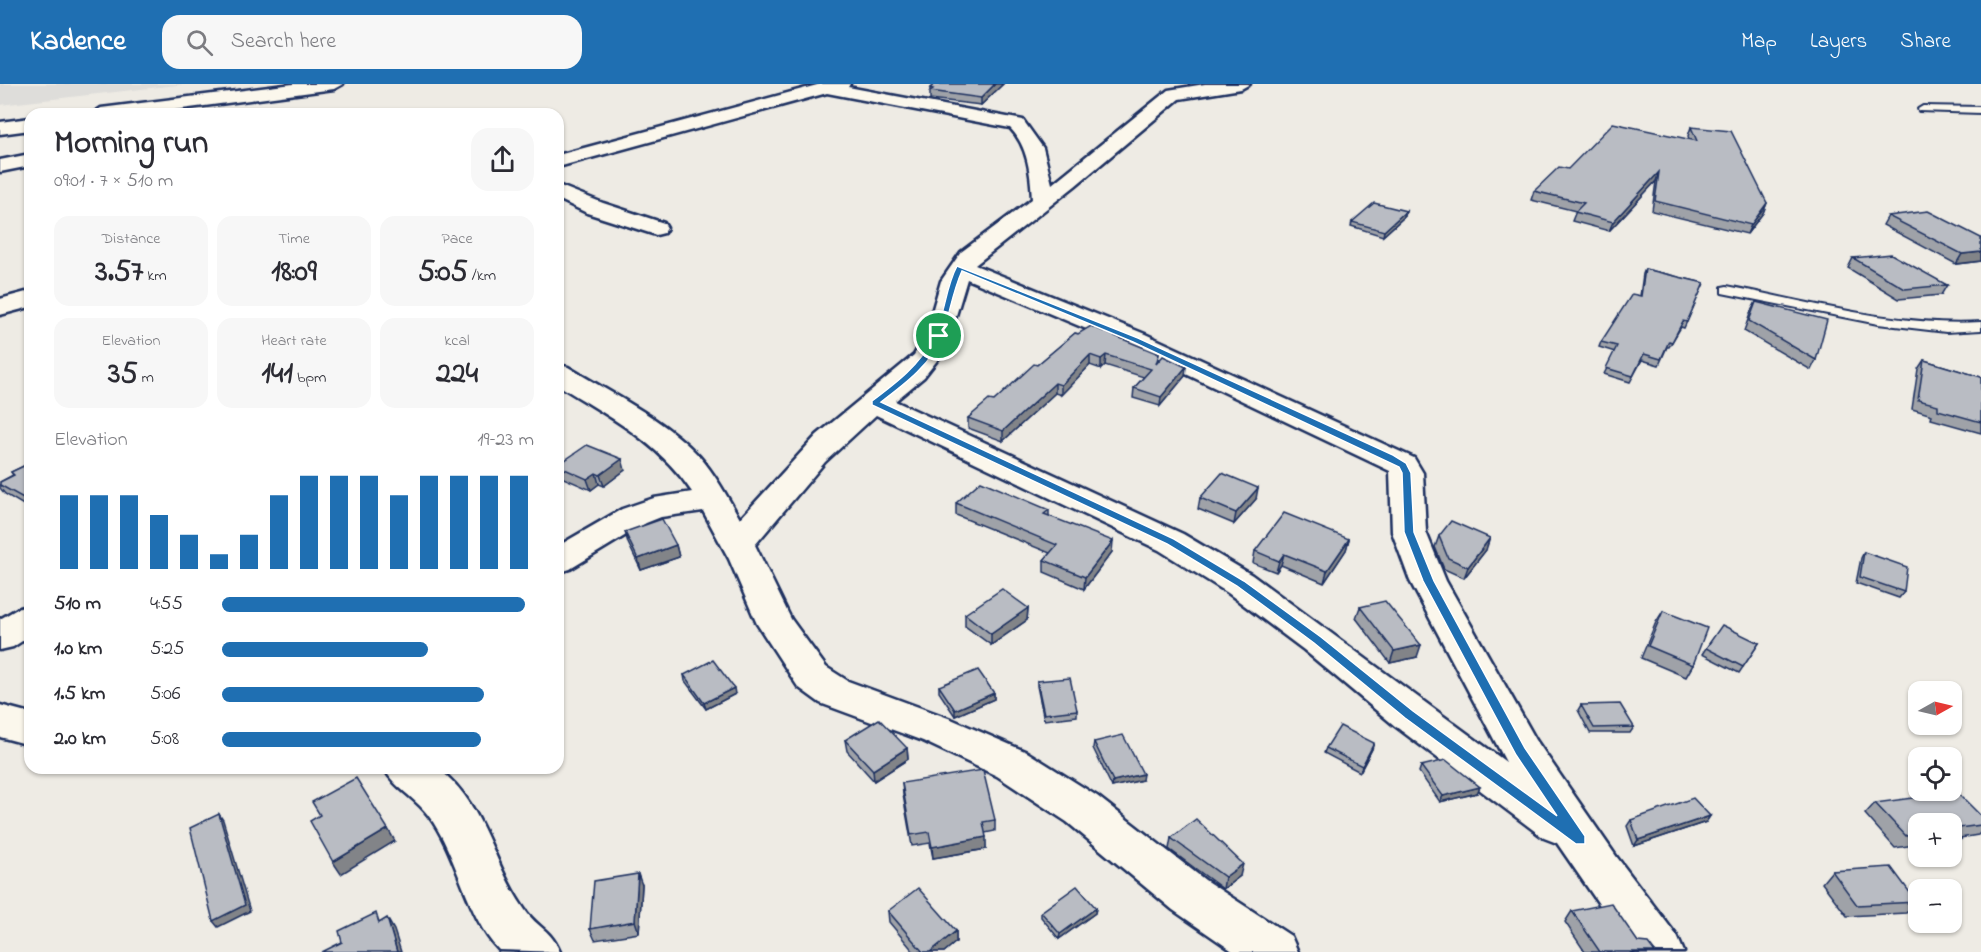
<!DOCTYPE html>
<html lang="en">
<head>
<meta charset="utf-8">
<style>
  :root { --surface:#fff; --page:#f7f7f7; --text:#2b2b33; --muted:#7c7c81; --accent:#1f6fb2 }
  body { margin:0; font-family:"Indie Flower",sans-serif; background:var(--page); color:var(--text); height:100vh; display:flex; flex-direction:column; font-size:22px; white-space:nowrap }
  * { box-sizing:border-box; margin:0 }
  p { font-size:20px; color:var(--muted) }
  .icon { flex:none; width:33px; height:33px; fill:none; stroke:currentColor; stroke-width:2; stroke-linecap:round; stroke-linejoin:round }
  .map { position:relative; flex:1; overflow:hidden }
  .sheet { position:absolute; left:24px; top:24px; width:540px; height:666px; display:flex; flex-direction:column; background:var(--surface); border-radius:18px; box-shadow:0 2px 4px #0004 }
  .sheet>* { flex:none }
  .needle { width:39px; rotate:82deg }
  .fabs { position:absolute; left:1908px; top:597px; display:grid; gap:12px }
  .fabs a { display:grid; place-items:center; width:54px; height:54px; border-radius:12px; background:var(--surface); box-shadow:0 2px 4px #0004; font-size:30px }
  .pin { position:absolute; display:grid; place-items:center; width:51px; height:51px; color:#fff; margin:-26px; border:3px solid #fff; border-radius:50%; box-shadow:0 2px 6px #0007 }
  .round { display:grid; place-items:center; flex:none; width:63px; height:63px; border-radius:18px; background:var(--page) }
  .headline { display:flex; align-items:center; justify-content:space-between; height:102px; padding:0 30px }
  h1 { font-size:33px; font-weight:700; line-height:45px }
  .figures { display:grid; grid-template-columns:repeat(3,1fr); gap:9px; height:102px; padding:6px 30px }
  .figures div { display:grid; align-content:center; border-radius:15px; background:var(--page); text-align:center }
  .figures b { font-size:30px; font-weight:700 }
  .figures small { font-size:16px; font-weight:400 }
  .figures p { font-size:16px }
  .chart { height:168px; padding:12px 30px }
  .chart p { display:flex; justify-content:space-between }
  .chart svg { width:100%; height:108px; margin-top:6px; stroke:var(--accent); stroke-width:6 }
  ul { padding:0 30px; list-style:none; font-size:20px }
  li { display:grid; grid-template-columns:96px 72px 1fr; align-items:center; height:45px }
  li i { height:15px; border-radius:8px; background:var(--accent) }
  header { display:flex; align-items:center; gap:36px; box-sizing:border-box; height:84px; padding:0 30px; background:var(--accent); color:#fff }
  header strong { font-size:28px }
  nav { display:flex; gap:33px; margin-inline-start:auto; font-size:21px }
  .search { width:420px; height:54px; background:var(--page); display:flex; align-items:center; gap:15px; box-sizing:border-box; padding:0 21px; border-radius:18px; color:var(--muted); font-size:22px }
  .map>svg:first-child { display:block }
  .built { fill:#deddda }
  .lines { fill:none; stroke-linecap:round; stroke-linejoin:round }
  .lane-casing { stroke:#1b2f5e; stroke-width:4 }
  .street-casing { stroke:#1b2f5e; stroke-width:5 }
  .lane { fill:#fbf7ec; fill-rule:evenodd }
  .street { fill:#fbf7ec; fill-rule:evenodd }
  .wall { fill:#9fa2a8; stroke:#1b2f5e; stroke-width:1.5 }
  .shaded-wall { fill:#828488; stroke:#1b2f5e; stroke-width:1.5 }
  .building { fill:#b9bcc3; stroke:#1b2f5e; stroke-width:1.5 }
  .route { fill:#1f6fb2; stroke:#fff; stroke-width:1.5; fill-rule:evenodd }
</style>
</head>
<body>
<header>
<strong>Kadence</strong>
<div class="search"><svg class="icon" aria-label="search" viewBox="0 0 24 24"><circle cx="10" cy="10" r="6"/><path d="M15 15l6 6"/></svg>Search here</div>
<nav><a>Map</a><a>Layers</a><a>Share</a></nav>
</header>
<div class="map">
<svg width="1981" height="868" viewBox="0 0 1981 868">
  <rect width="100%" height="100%" fill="#eeebe4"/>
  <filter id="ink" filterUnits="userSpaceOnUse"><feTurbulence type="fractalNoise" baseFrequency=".0167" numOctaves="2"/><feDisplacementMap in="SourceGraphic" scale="12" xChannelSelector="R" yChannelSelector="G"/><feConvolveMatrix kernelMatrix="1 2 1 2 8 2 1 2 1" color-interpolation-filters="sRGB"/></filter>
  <g filter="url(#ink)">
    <polygon class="built" points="0,0 186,0 0,21"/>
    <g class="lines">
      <g class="lane-casing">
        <g id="lane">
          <polygon points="1923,22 1981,23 1981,29 1919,27 1918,25"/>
          <path d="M1727 202C1810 218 1896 243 1981 238V246L1946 248 1878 240 1722 209V203Z"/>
        </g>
      </g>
      <g class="street-casing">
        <g id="street">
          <polygon points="293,0 343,0 334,5 144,30 92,30 101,24"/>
          <path d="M821 0H850L848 3 1023 36 1043 64 1052 100 1168 6 1205 0H1250L1241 5 1179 15 1075 102 975 181 1145 250 1414 374 1423 389 1426 448 1446 497 1536 656 1616 772 1677 852 1684 868H1632L1557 759 1544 754 1395 642 1304 566 1228 509 1159 466 876 331 825 378 755 461 791 535 826 583 848 597 951 635 1027 668 1097 712 1205 796 1291 852 1298 868H1234L1173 826 1067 738 997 692 923 657 820 619 798 603 757 540 729 475 703 427 661 433 646 439 570 485 558 489V462L622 425 654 414 692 408C659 358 608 332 558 301V281L568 283C612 310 663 334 699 372 715 390 728 414 740 435L817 351 914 271 925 252 941 197 961 168 1032 115C1031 91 1028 62 1010 44L827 9 558 83V71ZM967 195 1127 262 1390 387 1392 448 1410 497 1506 678 1252 491 1183 450 895 317 924 293 946 265Z"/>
          <polygon points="30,34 30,46 0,50 0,38"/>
          <polygon points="30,70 30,82 0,88 0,76"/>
          <polygon points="558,101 603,119 664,139 667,144 664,149 656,151 587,129 558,115"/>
          <polygon points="30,207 30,223 0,231 0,215"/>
          <polygon points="30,521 30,552 13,563 0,566 0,535 17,525"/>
          <polygon points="0,621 30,629 30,661 0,653"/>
          <path d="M384 684H437C485 718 492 781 525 826 538 845 550 844 560 868L499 866C466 833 458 770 428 731 415 713 394 704 384 684Z"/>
        </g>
      </g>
      <use href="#lane" class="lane"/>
      <use href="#street" class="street"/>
    </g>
    <g class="wall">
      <polygon points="935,0 1003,0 981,21 930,15 930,4"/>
      <polygon points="1691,43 1767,119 1763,129 1747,150 1652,127 1656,97 1609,147 1572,137 1576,127 1531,116 1534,107 1568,85 1689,55 1688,52"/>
      <polygon points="1406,127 1405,132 1383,152 1351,142 1352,138"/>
      <polygon points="1888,132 1981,154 1981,177 1956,180 1883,141"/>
      <polygon points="1853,174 1947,201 1941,211 1899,215 1848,184"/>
      <polygon points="1645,185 1704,199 1684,244 1681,243 1669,263 1667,263 1659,281 1642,276 1630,298 1604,290 1615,268 1599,263 1601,258 1640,212 1643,190"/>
      <polygon points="1756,218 1816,276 1811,286 1744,247 1751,227"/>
      <polygon points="1075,249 1159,270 1158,276 1185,292 1160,322 1133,314 1134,304 1144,293 1105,281 1101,285 1090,281 1061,311 1055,309 1003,357 968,344 968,334 994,317"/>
      <polygon points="1924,276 1981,293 1981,349 1931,335 1932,331 1912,325 1918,285"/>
      <polygon points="30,379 30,425 5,410 0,404 0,398 13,391 11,388"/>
      <polygon points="558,381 625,386 604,402 599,400 591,406 561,393 558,385"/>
      <polygon points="1200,414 1256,415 1234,440 1198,425"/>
      <polygon points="956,419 1049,426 1049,432 1112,468 1084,505 1044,488 1044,476 1050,469 956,431"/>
      <polygon points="625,448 676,461 679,473 641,486 628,459"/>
      <polygon points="1439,452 1486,466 1464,494 1444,485 1435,463"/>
      <polygon points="1349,455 1346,466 1324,499 1281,481 1276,488 1253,479 1255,467"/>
      <polygon points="1864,468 1904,508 1899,514 1856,499 1861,474"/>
      <polygon points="1360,523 1417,573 1390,579 1356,534"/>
      <polygon points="1028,524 1027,536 991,561 965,542 965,530"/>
      <polygon points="1663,527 1693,581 1686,593 1641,574 1656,538"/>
      <polygon points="1759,559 1739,589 1702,570 1706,564"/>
      <polygon points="684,591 735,610 706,625 685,597"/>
      <polygon points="1037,597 1077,626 1077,632 1044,636 1037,602"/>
      <polygon points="939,602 994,609 994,615 955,632 939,608"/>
      <polygon points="1581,621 1634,643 1630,649 1590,649 1578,626"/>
      <polygon points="845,656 907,664 908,675 874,697 847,667"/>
      <polygon points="1094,658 1142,696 1112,703 1093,664"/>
      <polygon points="1326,664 1372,665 1360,688 1324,669"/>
      <polygon points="1421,682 1477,709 1440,718 1419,688"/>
      <polygon points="902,699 995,736 995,747 985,749 986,765 933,774 930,759 912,762 903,711"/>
      <polygon points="1875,719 1981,732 1981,748 1978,751 1960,754 1961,755 1952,765 1952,740 1918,740 1918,766 1914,761 1895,764 1865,730"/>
      <polygon points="1710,732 1706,738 1634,762 1627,742 1631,736"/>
      <polygon points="1171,754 1240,792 1223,805 1169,765"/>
      <polygon points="1832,787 1917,818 1906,829 1847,832 1822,799"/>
      <polygon points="642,801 639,849 595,856 590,845"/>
      <polygon points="1096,824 1095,829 1059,855 1041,833 1041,828"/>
      <polygon points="888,827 956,847 956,858 944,868 914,868 889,838"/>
      <polygon points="1572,827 1638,858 1655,868 1585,868 1565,838"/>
    </g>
    <g class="shaded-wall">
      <polygon points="995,0 1003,0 981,21 981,14"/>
      <polygon points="1659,88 1656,97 1609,147 1613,138"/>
      <polygon points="1767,119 1763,129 1747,150 1751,141"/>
      <polygon points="1406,127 1405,132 1383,152 1384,147"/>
      <polygon points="560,155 561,160 558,162 558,156"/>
      <polygon points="1981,168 1981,177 1956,180 1962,170"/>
      <polygon points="1090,271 1090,281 1061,311 1061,301"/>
      <polygon points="1106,271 1105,281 1101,285 1101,275"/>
      <polygon points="1186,283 1185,292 1160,322 1161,313"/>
      <polygon points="1055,299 1055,309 1003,357 1003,347"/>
      <polygon points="622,375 625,386 604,402 600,391"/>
      <polygon points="596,389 599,400 591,406 587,395"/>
      <polygon points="1258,404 1256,415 1234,440 1236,429"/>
      <polygon points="30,413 30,422 25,415"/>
      <polygon points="1490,454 1486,466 1464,494 1468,483"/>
      <polygon points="1349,455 1346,466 1324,499 1327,487"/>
      <polygon points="1113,457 1112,468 1084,505 1085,493"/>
      <polygon points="676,461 679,473 641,486 638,475"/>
      <polygon points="1284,470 1281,481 1276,488 1279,477"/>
      <polygon points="1028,524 1027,536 991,561 991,550"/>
      <polygon points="1421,561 1417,573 1390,579 1394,567"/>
      <polygon points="734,604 735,610 706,625 704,619"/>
      <polygon points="994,609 994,615 955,632 955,626"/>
      <polygon points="1374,659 1372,665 1360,688 1362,682"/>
      <polygon points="907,664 908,675 874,697 873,686"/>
      <polygon points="1143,690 1142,696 1112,703 1113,697"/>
      <polygon points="1480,703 1477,709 1440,718 1443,712"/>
      <polygon points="219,730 223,736 250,827 218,843 213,837"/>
      <polygon points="1710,732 1706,738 1634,762 1638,756"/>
      <polygon points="388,745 395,757 341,790 333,778"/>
      <polygon points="986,753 986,765 933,774 932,763"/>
      <polygon points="1243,780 1240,792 1223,805 1225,793"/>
      <polygon points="638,790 642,801 639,849 635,837"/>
      <polygon points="1096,824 1095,829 1059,855 1060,850"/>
      <polygon points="387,834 394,846 401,868 397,868"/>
      <polygon points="956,847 956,858 944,868 930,868"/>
    </g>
    <g class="building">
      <polygon points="935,0 995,0 981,14 930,7 933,5 930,4"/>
      <polygon points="1613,39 1697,57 1691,43 1731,47 1767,119 1751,141 1655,117 1659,88 1613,138 1575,128 1584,119 1534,107 1559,83 1568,85"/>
      <polygon points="1374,119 1406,127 1384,147 1352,138"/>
      <polygon points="1928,127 1981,154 1981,168 1962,170 1888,132"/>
      <polygon points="1891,170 1947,201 1905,205 1853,174"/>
      <polygon points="1645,185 1704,199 1687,238 1683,237 1672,258 1669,257 1661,275 1644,270 1633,292 1606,284 1617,262 1601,258 1632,210 1641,212"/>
      <polygon points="1756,218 1827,236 1816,276 1749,237"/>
      <polygon points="1091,242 1159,270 1156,280 1163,272 1186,283 1161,313 1134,304 1151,285 1106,271 1101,275 1090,271 1061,301 1055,299 1003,347 968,334 989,316 994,317 1034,280 1037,281 1075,249 1078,250"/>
      <polygon points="1924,276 1981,293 1981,338 1938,326 1938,321 1918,316"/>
      <polygon points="587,361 622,375 600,391 596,389 587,395 558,382 558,381"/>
      <polygon points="30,379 30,413 25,415 0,401 0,398 14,391 11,388"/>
      <polygon points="1222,389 1258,404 1236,429 1200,414"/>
      <polygon points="981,397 1049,426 1044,430 1113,457 1085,493 1044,476 1057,461 956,419"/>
      <polygon points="1284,429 1349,455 1327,487 1284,470 1279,477 1255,467"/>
      <polygon points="662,435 676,461 638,475 625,448"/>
      <polygon points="1451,437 1490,454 1468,483 1448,474 1439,452"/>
      <polygon points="1864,468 1907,483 1904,508 1860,493"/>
      <polygon points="1002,505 1028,524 991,550 965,530"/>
      <polygon points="1385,517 1421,561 1394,567 1360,523"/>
      <polygon points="1663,527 1707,544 1693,581 1648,562"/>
      <polygon points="1722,541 1759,559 1743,583 1706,564"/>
      <polygon points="713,576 734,604 704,619 684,591"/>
      <polygon points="978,586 994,609 955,626 939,602"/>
      <polygon points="1070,594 1077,626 1044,630 1037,597"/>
      <polygon points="1620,620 1634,643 1594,644 1581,621"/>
      <polygon points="879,635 907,664 873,686 845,656"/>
      <polygon points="1340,642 1374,659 1362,682 1326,664"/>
      <polygon points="1123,651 1143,690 1113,697 1094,658"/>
      <polygon points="1446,676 1480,703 1443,712 1421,682"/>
      <polygon points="983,686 995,736 983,738 986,753 932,763 929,748 911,751 902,699"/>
      <polygon points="356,694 388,745 333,778 310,737 320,731 312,718"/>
      <polygon points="1957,708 1981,732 1981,741 1952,745 1952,740 1918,740 1918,750 1906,752 1875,719"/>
      <polygon points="1693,714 1710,732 1638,756 1631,736"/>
      <polygon points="219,730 245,821 213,837 190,744"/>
      <polygon points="1196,735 1243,780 1225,793 1171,754"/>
      <polygon points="1952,745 1961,755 1952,756"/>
      <polygon points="1891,783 1917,818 1857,821 1832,787"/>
      <polygon points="638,790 635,837 590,845 594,797"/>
      <polygon points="1077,802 1096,824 1060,850 1041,828"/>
      <polygon points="918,804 956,847 930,868 923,868 888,827"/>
      <polygon points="1611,819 1638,858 1648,859 1655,868 1600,868 1572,827"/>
      <polygon points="376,829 379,839 387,834 397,868 322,868 342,858 339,847"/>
    </g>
  </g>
  <path class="route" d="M957 182 1138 254 1393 371 1406 379 1411 389 1414 448 1434 497 1525 664 1585 752V760H1576L1405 634 1314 559 1237 502 1167 460 872 321V317C896 299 920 281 934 253 945 231 945 204 957 182ZM962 187 1133 258 1399 383 1402 389 1404 448 1423 497 1516 671 1557 732 1413 627 1321 553 1244 497 1174 455 881 318C905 300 933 279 943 250 950 228 953 207 962 187Z"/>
</svg>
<div class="fabs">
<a><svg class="needle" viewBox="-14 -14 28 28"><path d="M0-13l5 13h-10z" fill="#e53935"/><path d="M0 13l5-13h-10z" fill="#7c7c81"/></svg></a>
<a><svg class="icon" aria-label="locate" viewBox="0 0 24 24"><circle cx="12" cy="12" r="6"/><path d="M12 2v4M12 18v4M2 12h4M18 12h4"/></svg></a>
<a>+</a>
<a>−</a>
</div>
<div class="pin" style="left:939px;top:252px;background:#1e9e55"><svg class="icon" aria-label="arrive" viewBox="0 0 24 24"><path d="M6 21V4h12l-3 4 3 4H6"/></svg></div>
<section class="sheet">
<div class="headline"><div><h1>Morning run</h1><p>09:01 · 7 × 510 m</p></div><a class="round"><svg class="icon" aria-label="share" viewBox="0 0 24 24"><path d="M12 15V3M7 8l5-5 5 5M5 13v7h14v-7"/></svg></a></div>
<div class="figures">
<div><p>Distance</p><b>3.57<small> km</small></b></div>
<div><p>Time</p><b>18:09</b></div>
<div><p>Pace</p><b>5:05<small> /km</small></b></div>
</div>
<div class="figures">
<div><p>Elevation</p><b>35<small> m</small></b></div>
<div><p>Heart rate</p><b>141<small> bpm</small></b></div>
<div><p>kcal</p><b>224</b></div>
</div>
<div class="chart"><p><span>Elevation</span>19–23 m</p>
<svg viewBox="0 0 160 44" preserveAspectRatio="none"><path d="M5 44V14M15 44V14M25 44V14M35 44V22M45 44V30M55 44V38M65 44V30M75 44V14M85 44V6M95 44V6M105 44V6M115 44V14M125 44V6M135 44V6M145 44V6M155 44V6"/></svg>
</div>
<ul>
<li><b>510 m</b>4:55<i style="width:97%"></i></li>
<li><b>1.0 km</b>5:25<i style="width:66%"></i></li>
<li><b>1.5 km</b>5:06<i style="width:84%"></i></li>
<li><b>2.0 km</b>5:08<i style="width:83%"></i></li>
</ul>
</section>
</div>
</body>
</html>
